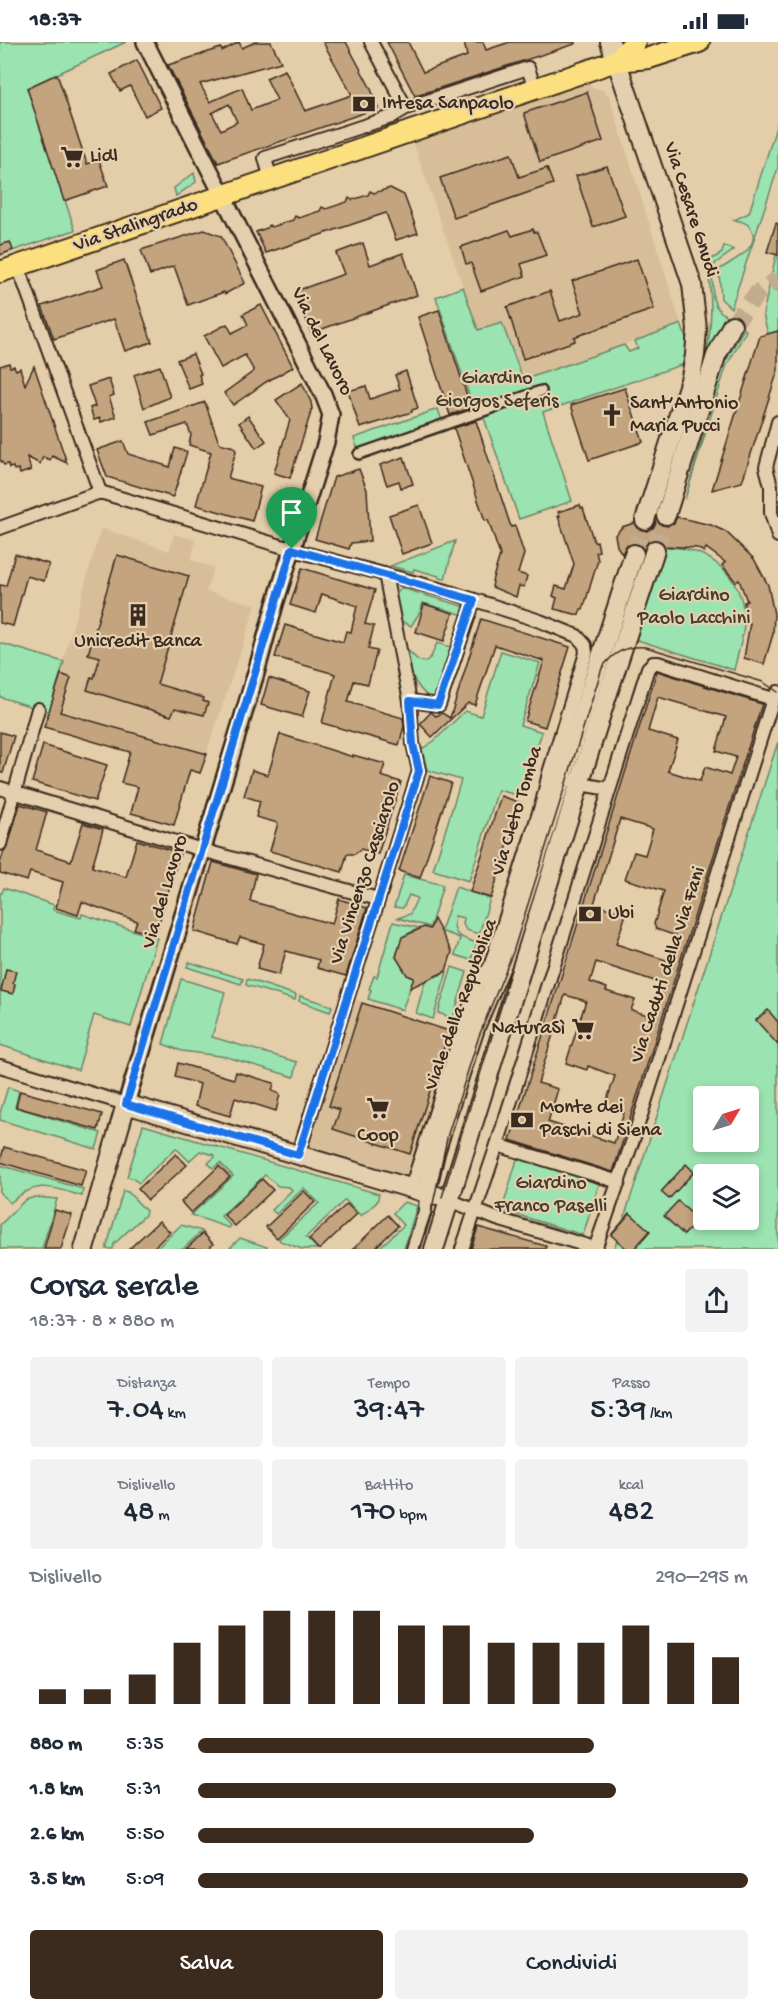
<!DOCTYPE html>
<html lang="it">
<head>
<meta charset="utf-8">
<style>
  :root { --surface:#fff; --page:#f2f2f3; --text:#1f2937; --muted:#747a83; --accent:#3b2a1e }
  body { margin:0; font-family:"Gochi Hand",sans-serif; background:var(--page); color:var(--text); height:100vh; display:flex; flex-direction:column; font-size:22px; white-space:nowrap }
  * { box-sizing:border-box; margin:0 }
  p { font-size:20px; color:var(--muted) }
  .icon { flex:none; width:33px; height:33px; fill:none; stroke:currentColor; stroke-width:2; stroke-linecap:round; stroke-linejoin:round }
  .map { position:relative; height:1207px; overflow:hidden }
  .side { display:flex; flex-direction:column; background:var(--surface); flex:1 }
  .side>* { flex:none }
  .needle { width:39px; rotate:52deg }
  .tools { position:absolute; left:693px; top:1044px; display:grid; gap:12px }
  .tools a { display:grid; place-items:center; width:66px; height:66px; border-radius:6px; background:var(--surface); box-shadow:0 3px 9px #0003; font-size:30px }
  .pin { position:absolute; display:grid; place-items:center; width:51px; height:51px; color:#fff; margin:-62px -26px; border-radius:50% 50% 50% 0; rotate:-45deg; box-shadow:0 0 6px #0007 }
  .pin .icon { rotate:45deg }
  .round { display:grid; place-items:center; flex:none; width:63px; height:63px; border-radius:6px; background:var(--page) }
  .headline { display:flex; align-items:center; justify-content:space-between; height:102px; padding:0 30px }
  h1 { font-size:33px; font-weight:600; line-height:45px }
  .metrics { display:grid; grid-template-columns:repeat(3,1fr); gap:9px; height:102px; padding:6px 30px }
  .metrics div { display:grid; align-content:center; border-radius:6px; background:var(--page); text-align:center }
  .metrics b { font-size:30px; font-weight:600 }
  .metrics small { font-size:16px; font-weight:400 }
  .metrics p { font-size:16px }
  .chart { height:168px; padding:12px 30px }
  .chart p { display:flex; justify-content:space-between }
  .chart svg { width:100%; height:108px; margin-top:6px; stroke:var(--accent); stroke-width:6 }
  .primary-button { display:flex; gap:12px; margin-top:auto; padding:12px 30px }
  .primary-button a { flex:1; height:69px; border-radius:6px; background:var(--accent); color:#fff; font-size:24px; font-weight:600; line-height:69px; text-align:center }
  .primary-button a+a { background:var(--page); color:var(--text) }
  ul { padding:0 30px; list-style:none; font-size:20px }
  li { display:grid; grid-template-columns:96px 72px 1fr; align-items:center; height:45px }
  li i { height:15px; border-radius:8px; background:var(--accent) }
  .status { display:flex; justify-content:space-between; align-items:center; height:42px; padding:0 30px; background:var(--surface); direction:ltr }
  .status svg { height:16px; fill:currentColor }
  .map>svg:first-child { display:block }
  .built { fill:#d7be99 }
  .green { fill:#9be3b1; stroke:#6b8668; stroke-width:1.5; fill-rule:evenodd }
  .building { fill:#c3a47f; stroke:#3b2a1e; stroke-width:1.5; fill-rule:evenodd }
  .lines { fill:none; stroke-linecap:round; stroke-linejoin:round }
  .secondary-tunnel { stroke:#c2ac8d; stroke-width:18; stroke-dasharray:18 9; stroke-linecap:butt }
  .pedestrian-casing { stroke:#3b2a1e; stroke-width:14 }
  .minor-casing { stroke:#3b2a1e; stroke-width:16 }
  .tertiary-casing { stroke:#3b2a1e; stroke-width:20 }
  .secondary-casing { stroke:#3b2a1e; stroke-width:22 }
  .primary-casing { stroke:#3b2a1e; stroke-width:24 }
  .pedestrian { stroke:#e4cfae; stroke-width:9 }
  .minor { stroke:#e4cfae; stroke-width:12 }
  .tertiary { stroke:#e4cfae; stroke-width:15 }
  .secondary { stroke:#e4cfae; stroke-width:18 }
  .primary { stroke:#fce080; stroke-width:20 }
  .tram { stroke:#3b2a1e; stroke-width:1.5 }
  .route-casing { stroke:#fff; stroke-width:12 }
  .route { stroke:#1a73e8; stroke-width:8 }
  .labels { text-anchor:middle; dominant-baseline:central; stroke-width:4.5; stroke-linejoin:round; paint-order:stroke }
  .poi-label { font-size:20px; fill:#3b2a1e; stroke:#e4cfae; text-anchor:start }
  .street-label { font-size:20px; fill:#3b2a1e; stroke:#e4cfae }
  .park-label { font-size:20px; fill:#453c2d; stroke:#e4cfae }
</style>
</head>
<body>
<div class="status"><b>18:37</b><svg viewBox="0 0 49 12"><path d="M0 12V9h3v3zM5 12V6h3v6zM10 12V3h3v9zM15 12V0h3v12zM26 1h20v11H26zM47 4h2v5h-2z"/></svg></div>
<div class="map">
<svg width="778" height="1207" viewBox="0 0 778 1207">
  <rect width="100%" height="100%" fill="#e4cda9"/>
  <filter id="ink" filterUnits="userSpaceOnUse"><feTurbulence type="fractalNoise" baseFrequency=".0167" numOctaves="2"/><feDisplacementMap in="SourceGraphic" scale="12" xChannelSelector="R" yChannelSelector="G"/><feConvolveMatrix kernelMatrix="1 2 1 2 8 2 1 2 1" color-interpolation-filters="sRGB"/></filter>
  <g filter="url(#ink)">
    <g class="built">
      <polygon points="586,29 591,45 603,48 609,54 681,282 522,338 502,281 478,288 415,106 406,91"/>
      <polygon points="101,486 169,509 174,492 196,498 191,518 214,526 206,549 256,563 200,731 44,685"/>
      <polygon points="344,954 457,990 410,1138 307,1106 299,1094"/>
    </g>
    <g class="green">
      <polygon points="0,0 126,0 27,46 75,188 0,213"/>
      <path d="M778 79V126L731 266 721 257 719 228C731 219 757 209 753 191 750 181 742 179 734 178L749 171Z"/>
      <polygon points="194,131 196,140 176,154 174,146"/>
      <path d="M724 204 734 208 716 221 712 226 713 256 716 264 721 270 744 286 746 289 726 325 685 457 722 326 743 288 727 277 706 316H705C713 285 712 252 707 220L722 211Z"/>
      <polygon points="778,212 778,289 768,292 763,272 776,213"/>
      <polygon points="463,245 478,288 502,281 523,338 624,303 629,310 638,306 635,299 681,282 689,304 684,322 543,370 572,459 519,477 483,373 444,386 445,389 361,417 354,396 438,367 442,379 474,368 436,255"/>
      <polygon points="455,499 445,537 439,536 439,534 414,527 413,530 390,524"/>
      <path d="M664 505C710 505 746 535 744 583 743 597 737 614 734 628L634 597Z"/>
      <polygon points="401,546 466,565 464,573 423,561 420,570 411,584 399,578 396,553"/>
      <polygon points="0,601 64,620 49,670 0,655"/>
      <path d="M437 601 454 606 439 652 435 656H430C413 644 408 624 404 605L418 618 425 620 431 615Z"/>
      <polygon points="501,609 540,621 520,683 542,690 521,754 498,748 469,839 433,828 461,738 427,728 422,707 434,699 465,669 481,674"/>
      <path d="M778 700V1207H614ZM704 1054H748V1100H704ZM704 1132H748V1178H704Z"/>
      <polygon points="404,833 443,843 430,885 398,876 410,872 417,856 409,853 403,866 394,865"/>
      <path d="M456 845 490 857 479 892 466 888 463 882 464 876 455 874C451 894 459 895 477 901L471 918 455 913 460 896 441 889Z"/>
      <polygon points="4,846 54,863 53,868 81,876 82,872 157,896 131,985 94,973 78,1028 0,1003 0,851 2,851"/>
      <polygon points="393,880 419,886 402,895 396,915 407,933 414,936 402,968 368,957 371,948 369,947 374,934 377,935"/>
      <polygon points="189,920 243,937 241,942 187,925"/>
      <polygon points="452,925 467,930 453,976 438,971"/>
      <polygon points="447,930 433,977 416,971 425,939"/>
      <polygon points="181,937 225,950 212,995 297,1020 294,1035 227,1015 182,1009 163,1002"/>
      <polygon points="247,937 296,953 295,958 246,943"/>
      <polygon points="300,954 332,964 330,970 299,959"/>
      <polygon points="8,1045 19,1049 15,1065 101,1091 96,1107 0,1078 0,1071"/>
      <polygon points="143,1083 379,1152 377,1160 361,1174 345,1158 306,1195 318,1207 302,1207 280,1199 279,1197 319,1161 304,1146 276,1172 272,1168 292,1148 289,1145 278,1144 265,1133 221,1174 231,1184 229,1186 191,1173 233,1134 220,1121 213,1126 208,1121 215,1115 214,1113 200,1109 189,1119 176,1106 139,1141 132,1136 127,1135"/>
      <polygon points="518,1114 600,1139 583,1193 502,1168"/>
      <path d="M0 1123 83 1147 82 1154C51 1145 36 1137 10 1161L0 1151Z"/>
      <polygon points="123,1149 128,1150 146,1169 145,1173 114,1202 113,1207 106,1207"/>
      <polygon points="35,1155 57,1157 42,1207 0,1207 0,1183 25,1158"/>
      <polygon points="404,1160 417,1164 404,1207 378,1207 404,1183 393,1171"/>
      <polygon points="181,1183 202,1189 183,1207 156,1207"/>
      <polygon points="240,1196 267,1205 265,1207 229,1207"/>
    </g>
    <g class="building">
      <path d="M239 0 242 6 255 0H271L281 20 200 42 210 60 242 46 251 68 277 58 266 36 285 28 305 69 352 53 323 0H346L371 47 378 66 218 121 168 23 221 6 222 9ZM229 62 237 80 221 88 212 71Z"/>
      <polygon points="387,0 408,0 423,30 467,14 464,0 483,0 486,8 510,0 575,0 575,2 415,54"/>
      <polygon points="137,18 161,66 145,74 130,44 120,49 111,32"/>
      <polygon points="57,32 87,122 99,118 108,144 64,159 27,46"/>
      <polygon points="587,50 603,99 540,120 524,71"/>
      <polygon points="511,112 519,135 547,126 553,142 454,176 440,136"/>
      <polygon points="607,124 625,174 593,185 576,134"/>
      <polygon points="390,146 404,153 418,191 396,198 386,171 266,211 256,190 267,186 269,183 272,185 293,178 295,174 299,176 320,169 322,165 326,167 347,160 349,156 352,158 368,153 370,149 374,151"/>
      <polygon points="776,181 778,182 778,213 767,210"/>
      <polygon points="533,187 534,190 537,190 546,213 521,222 525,234 481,249 471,221 466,222 461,205 509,188 512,194"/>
      <polygon points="204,188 221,194 245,241 225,252 224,250 188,263 174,224 150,233 141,208"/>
      <polygon points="10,200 13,208 0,213 0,203"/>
      <polygon points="363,201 370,223 403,211 417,253 311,291 296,249 344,232 336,211"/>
      <polygon points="637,217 654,267 574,295 575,299 523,317 507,265 550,249 560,279 583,271 572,239"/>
      <polygon points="124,218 152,300 125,309 114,277 54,297 42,264 103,244 97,228"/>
      <polygon points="261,263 293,325 266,340 233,363 224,351 254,329 245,313 221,326 204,294 227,282 232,291 248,283 243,272"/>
      <polygon points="439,268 471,366 450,373 418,275"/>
      <polygon points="778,289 778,328 742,440 712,448 760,294"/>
      <polygon points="193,312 201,332 199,333 202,342 189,347 177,318"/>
      <polygon points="9,321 10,325 14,324 16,328 20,326 25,343 34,324 67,421 52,414 50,418 43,415 40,422 27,415 31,428 20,432 19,427 14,428 13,425 9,426 8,422 4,423 0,418 0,324"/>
      <polygon points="160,324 170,355 144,366 134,333"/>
      <polygon points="406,329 418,366 412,368 412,370 360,386 348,349 366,344 370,357 400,347 395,333"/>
      <polygon points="109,337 114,353 109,355 116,375 101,380 100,376 94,378 90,366 95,364 88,344"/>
      <polygon points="302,341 311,360 312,367 290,436 274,431 290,378 276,358"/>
      <polygon points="625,346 643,400 589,418 571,363"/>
      <polygon points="205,360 219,401 234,405 236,409 228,436 261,445 252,479 196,463 211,410 189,403 191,393 187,382 153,393 148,380"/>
      <polygon points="248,374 266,399 256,406 239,381"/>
      <polygon points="476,379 511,485 515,484 524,512 518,531 527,534 524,545 519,544 516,555 492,545 493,540 492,539 500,513 488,478 485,479 454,386"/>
      <polygon points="123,399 128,412 170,425 175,406 187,410 173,455 107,435 97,408"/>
      <polygon points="404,415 413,442 401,446 399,439 387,443 380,423"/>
      <polygon points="359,427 367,448 370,499 351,501 349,507 315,497 334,435"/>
      <polygon points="419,463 432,501 402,512 389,473"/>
      <polygon points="580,463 581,466 583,466 594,500 597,499 599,509 596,510 598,518 583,568 581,567 579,573 554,567 557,556 553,554 556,544 566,547 574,522 558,474 560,474 558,470"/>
      <polygon points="677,475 711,483 726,490 754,517 768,543 774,572 773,592 764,622 744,616 750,581 746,581 744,560 747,559 739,538 736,540 722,523 725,520 706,506 704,510 697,506 665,504 658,497 648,499 644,507 638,502 631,501 626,504 622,512 617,504 615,493 622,485 634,481 637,486 647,489 653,486 657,479 662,483 668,484 674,481"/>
      <polygon points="15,512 49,522 44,539 27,534 13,584 0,581 0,543 6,544"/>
      <polygon points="117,513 189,534 157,642 204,656 203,659 208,661 204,673 175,666 171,674 87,648 91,635 94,636 100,615 88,612"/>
      <polygon points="302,526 375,548 365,582 374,584 368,607 377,609 368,642 354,639 348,660 403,676 404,684 399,703 322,681 335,632 275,615 285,583 343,600 346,589 351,590 357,564 322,552 316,571 290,563"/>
      <polygon points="424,562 453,571 444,599 416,590"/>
      <polygon points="481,577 570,605 545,685 525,679 544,619 495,603 475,663 468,661 432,695 420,682 431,670 436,674 442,671 450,676"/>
      <path d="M657 629 762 662 613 1130 510 1098ZM658 655 726 675 716 709 736 715 730 733 705 725 700 739 668 729 678 698 648 689ZM620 777 653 787 645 813 634 810 625 837 664 849 654 882 656 887 679 895 672 920 616 902 626 872 594 862ZM596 920 664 942 654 975 631 968 635 958 606 949 607 946 590 940ZM565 953 586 959 566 1021 587 1028 588 1024 615 1034 605 1064 624 1071 614 1101 548 1080 558 1047 538 1041Z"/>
      <polygon points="61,632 71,636 60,670 207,712 200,731 190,728 174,783 131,771 138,745 121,741 130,710 44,685"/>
      <polygon points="269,636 310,649 302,675 261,663"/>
      <polygon points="0,690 14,694 3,731 0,731"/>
      <polygon points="280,692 353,715 353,713 385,722 381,734 401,740 378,812 361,807 355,812 347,812 342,830 270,809 278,781 256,775 260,759 244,754 252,728 268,733"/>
      <polygon points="43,703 107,723 95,759 32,740"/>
      <polygon points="430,734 451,741 420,836 399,829"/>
      <polygon points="501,754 521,761 491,856 470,850"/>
      <polygon points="20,762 47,770 36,808 71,819 83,781 103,787 92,825 126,835 137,798 180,811 155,893 134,887 137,879 82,860 78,873 56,866 63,840 30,830 27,839 0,831 0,821 4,809 8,804"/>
      <polygon points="213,820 256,832 250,859 332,882 339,857 367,866 346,934 317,926 319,918 286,909 279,933 257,927 264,902 240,895 237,902 194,889"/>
      <polygon points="434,877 452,910 446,929 410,946 414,936 407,933 396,915 402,895 424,885 430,887"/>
      <polygon points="6,927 16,929 13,941 15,942 13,952 1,949"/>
      <polygon points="362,961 449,989 410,1112 333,1087 340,1068 329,1064"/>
      <polygon points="768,968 778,980 778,1003 756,978"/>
      <polygon points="178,1021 234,1037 236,1030 274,1041 272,1049 280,1052 276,1069 235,1056 230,1074 195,1064 200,1042 175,1035"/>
      <polygon points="20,1049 102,1072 98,1088 16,1065"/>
      <polygon points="4,1105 86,1128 81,1144 0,1120"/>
      <polygon points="176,1112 187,1123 148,1158 138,1147"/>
      <polygon points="686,1122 694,1130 669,1157 661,1150"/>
      <polygon points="219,1124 230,1135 191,1171 181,1160"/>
      <polygon points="262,1137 273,1148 235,1184 224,1173"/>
      <polygon points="304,1149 315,1160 277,1196 266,1185"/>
      <polygon points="678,1159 698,1178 684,1193 664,1174"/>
      <polygon points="347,1162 357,1172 320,1207 318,1207 309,1197"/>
      <polygon points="55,1168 72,1173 67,1188 61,1207 44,1207"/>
      <polygon points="630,1171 650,1189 634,1207 627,1207 611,1193"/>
      <polygon points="388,1173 398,1184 374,1207 353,1207"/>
      <polygon points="159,1179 170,1190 152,1207 129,1207"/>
      <polygon points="478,1185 546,1204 546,1207 471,1207"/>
      <polygon points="203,1191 213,1202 208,1207 186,1207"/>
    </g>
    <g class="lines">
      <g class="secondary-tunnel">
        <polyline points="732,283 757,252 778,237"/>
        <polyline points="655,508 666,473"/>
        <polyline points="634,512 645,478"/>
      </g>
      <g class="pedestrian-casing">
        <polyline id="pedestrian" points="359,412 541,349"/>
      </g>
      <g class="minor-casing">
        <g id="minor">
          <polyline points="371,0 406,66"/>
          <polyline points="271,138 265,116 391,75 406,66 528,26 535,47"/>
          <polyline points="18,224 100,450"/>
          <polyline points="778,380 766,425 771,444 771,471 778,494"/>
          <polyline points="0,486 100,450 301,510 447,549 540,579 577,594 585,603 586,611 549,731 542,761 490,925 477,942 411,1146"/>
          <polyline points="410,659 439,663 474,558"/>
          <polyline points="555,733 580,742 609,747"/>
          <polyline points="0,746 202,808 378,857"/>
          <polyline points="0,802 38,667"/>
          <polyline points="0,1024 126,1062"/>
          <polyline points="497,1103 619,1140"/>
          <polyline points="298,1113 419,729 413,702 410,659 385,532"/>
          <polyline points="449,1158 497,1177 595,1206"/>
          <polyline points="413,1207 425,1169 426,1151"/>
          <polyline points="462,1207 497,1103 648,626 653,621 658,621 773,657"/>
          <polyline points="595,1207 635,1092 773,657 778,650"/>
        </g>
      </g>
      <g class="tertiary-casing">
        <polyline id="tertiary" points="126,1062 256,631 275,562 326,400 331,373 323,352 145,0"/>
      </g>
      <g class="secondary-casing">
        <g id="secondary">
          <polyline points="610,0 692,242 697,287 695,313 691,335 645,478"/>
          <polyline points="666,473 716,314 732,283"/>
          <polyline points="426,1151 435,1111 453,1053 476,983 503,919 634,512"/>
          <polyline points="84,1207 126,1062 437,1154"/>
          <polyline points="434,1207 602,669 655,508"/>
        </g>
      </g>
      <g class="primary-casing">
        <g id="primary">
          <polyline points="616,19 635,0"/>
          <polyline points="0,230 616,19 649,16 699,0"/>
        </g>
      </g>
      <use href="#pedestrian" class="pedestrian"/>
      <use href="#minor" class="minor"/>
      <use href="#tertiary" class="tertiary"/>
      <use href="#secondary" class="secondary"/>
      <use href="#primary" class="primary"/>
      <g class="tram">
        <polyline points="442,1155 506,949"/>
        <path d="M419 1207 431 1171 448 1092 479 994 513 910 602 626C613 610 627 603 646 605L763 640 778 650"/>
      </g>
    </g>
  </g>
  <g class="lines" filter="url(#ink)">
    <g class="route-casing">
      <polygon id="route" points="292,507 474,558 438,663 410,659 413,702 419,729 298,1113 126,1062"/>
    </g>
    <use href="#route" class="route"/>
  </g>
  <defs>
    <g id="bank-bare" transform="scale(1.8)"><path d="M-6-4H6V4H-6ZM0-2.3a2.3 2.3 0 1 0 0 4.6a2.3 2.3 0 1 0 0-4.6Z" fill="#3b2a1e" stroke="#e4cfae" stroke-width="2.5" paint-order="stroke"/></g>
    <g id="supermarket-bare" transform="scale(1.8)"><path d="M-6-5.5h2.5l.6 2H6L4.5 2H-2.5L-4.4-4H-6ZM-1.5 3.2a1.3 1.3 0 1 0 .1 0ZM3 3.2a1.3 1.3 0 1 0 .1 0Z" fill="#3b2a1e" stroke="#e4cfae" stroke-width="2.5" paint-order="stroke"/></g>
    <g id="church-bare" transform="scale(1.8)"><path d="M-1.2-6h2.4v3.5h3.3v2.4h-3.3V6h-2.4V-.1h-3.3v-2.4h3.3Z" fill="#3b2a1e" stroke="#e4cfae" stroke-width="2.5" paint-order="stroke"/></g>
    <g id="building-bare" transform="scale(1.8)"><path d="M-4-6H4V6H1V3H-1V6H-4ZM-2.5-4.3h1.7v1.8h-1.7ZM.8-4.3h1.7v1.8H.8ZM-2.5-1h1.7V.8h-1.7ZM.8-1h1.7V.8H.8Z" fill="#3b2a1e" stroke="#e4cfae" stroke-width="2.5" paint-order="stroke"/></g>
  </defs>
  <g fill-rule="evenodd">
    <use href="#bank-bare" x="364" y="62"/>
    <use href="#supermarket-bare" x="72" y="115"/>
    <use href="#church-bare" x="612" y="373"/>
    <use href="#building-bare" x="138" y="573"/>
    <use href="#bank-bare" x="590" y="872"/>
    <use href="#supermarket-bare" x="583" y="987"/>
    <use href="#supermarket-bare" x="378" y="1066"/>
    <use href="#bank-bare" x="522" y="1078"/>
  </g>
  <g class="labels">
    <g class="poi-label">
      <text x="382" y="62">Intesa Sanpaolo</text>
      <text x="90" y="115">Lidl</text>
      <text x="630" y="362">Sant’Antonio<tspan x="630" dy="23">Maria Pucci</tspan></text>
      <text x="138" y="600" text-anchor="middle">Unicredit Banca</text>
      <text x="608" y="872">Ubi</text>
      <text x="565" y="987" text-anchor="end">NaturaSì</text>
      <text x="540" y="1066">Monte dei<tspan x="540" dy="23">Paschi di Siena</tspan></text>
      <text x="378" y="1094" text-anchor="middle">Coop</text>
    </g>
    <g class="street-label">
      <text transform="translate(690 168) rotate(72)">Via Cesare Gnudi</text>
      <text transform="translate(136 184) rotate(-19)">Via Stalingrado</text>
      <text transform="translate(321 300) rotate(64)">Via del Lavoro</text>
      <text transform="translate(518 769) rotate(-73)">Via Cleto Tomba</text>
      <text transform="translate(366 831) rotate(-72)">Via Vincenzo Casciarolo</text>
      <text transform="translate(166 850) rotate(-73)">Via del Lavoro</text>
      <text transform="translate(669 923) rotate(-72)">Via Caduti della Via Fani</text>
      <text transform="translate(462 963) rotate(-70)">Viale della Repubblica</text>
    </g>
    <g class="park-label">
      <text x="497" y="337">Giardino<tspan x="497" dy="23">Giorgos Seferis</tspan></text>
      <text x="694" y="554">Giardino<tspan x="694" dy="23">Paolo Lacchini</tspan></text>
      <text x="551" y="1142">Giardino<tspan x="551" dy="23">Franco Paselli</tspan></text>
    </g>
  </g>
</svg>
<div class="tools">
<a><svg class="needle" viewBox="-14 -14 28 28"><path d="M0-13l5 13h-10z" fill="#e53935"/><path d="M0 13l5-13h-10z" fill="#747a83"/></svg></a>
<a><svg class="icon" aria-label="layers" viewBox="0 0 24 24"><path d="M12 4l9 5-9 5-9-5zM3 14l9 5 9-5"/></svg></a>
</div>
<div class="pin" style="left:292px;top:507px;background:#1e9e55"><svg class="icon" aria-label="arrive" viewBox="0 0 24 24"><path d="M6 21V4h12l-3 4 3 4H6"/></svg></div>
</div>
<section class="side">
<div class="headline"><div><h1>Corsa serale</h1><p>18:37 · 8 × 880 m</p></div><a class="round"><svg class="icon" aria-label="share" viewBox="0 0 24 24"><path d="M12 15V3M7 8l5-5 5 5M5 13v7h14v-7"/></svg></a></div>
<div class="metrics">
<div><p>Distanza</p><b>7.04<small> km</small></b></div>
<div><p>Tempo</p><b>39:47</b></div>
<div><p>Passo</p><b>5:39<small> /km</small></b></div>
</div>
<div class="metrics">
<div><p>Dislivello</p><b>48<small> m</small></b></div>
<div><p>Battito</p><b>170<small> bpm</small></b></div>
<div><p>kcal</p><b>482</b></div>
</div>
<div class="chart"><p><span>Dislivello</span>290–295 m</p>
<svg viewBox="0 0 160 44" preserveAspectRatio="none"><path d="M5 44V38M15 44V38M25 44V32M35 44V19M45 44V12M55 44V6M65 44V6M75 44V6M85 44V12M95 44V12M105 44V19M115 44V19M125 44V19M135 44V12M145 44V19M155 44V25"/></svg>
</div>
<ul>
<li><b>880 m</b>5:35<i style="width:72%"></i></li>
<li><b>1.8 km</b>5:31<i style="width:76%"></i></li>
<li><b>2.6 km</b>5:50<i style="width:61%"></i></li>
<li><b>3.5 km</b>5:09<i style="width:100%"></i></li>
</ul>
<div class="primary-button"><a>Salva</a><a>Condividi</a></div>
</section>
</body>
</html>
